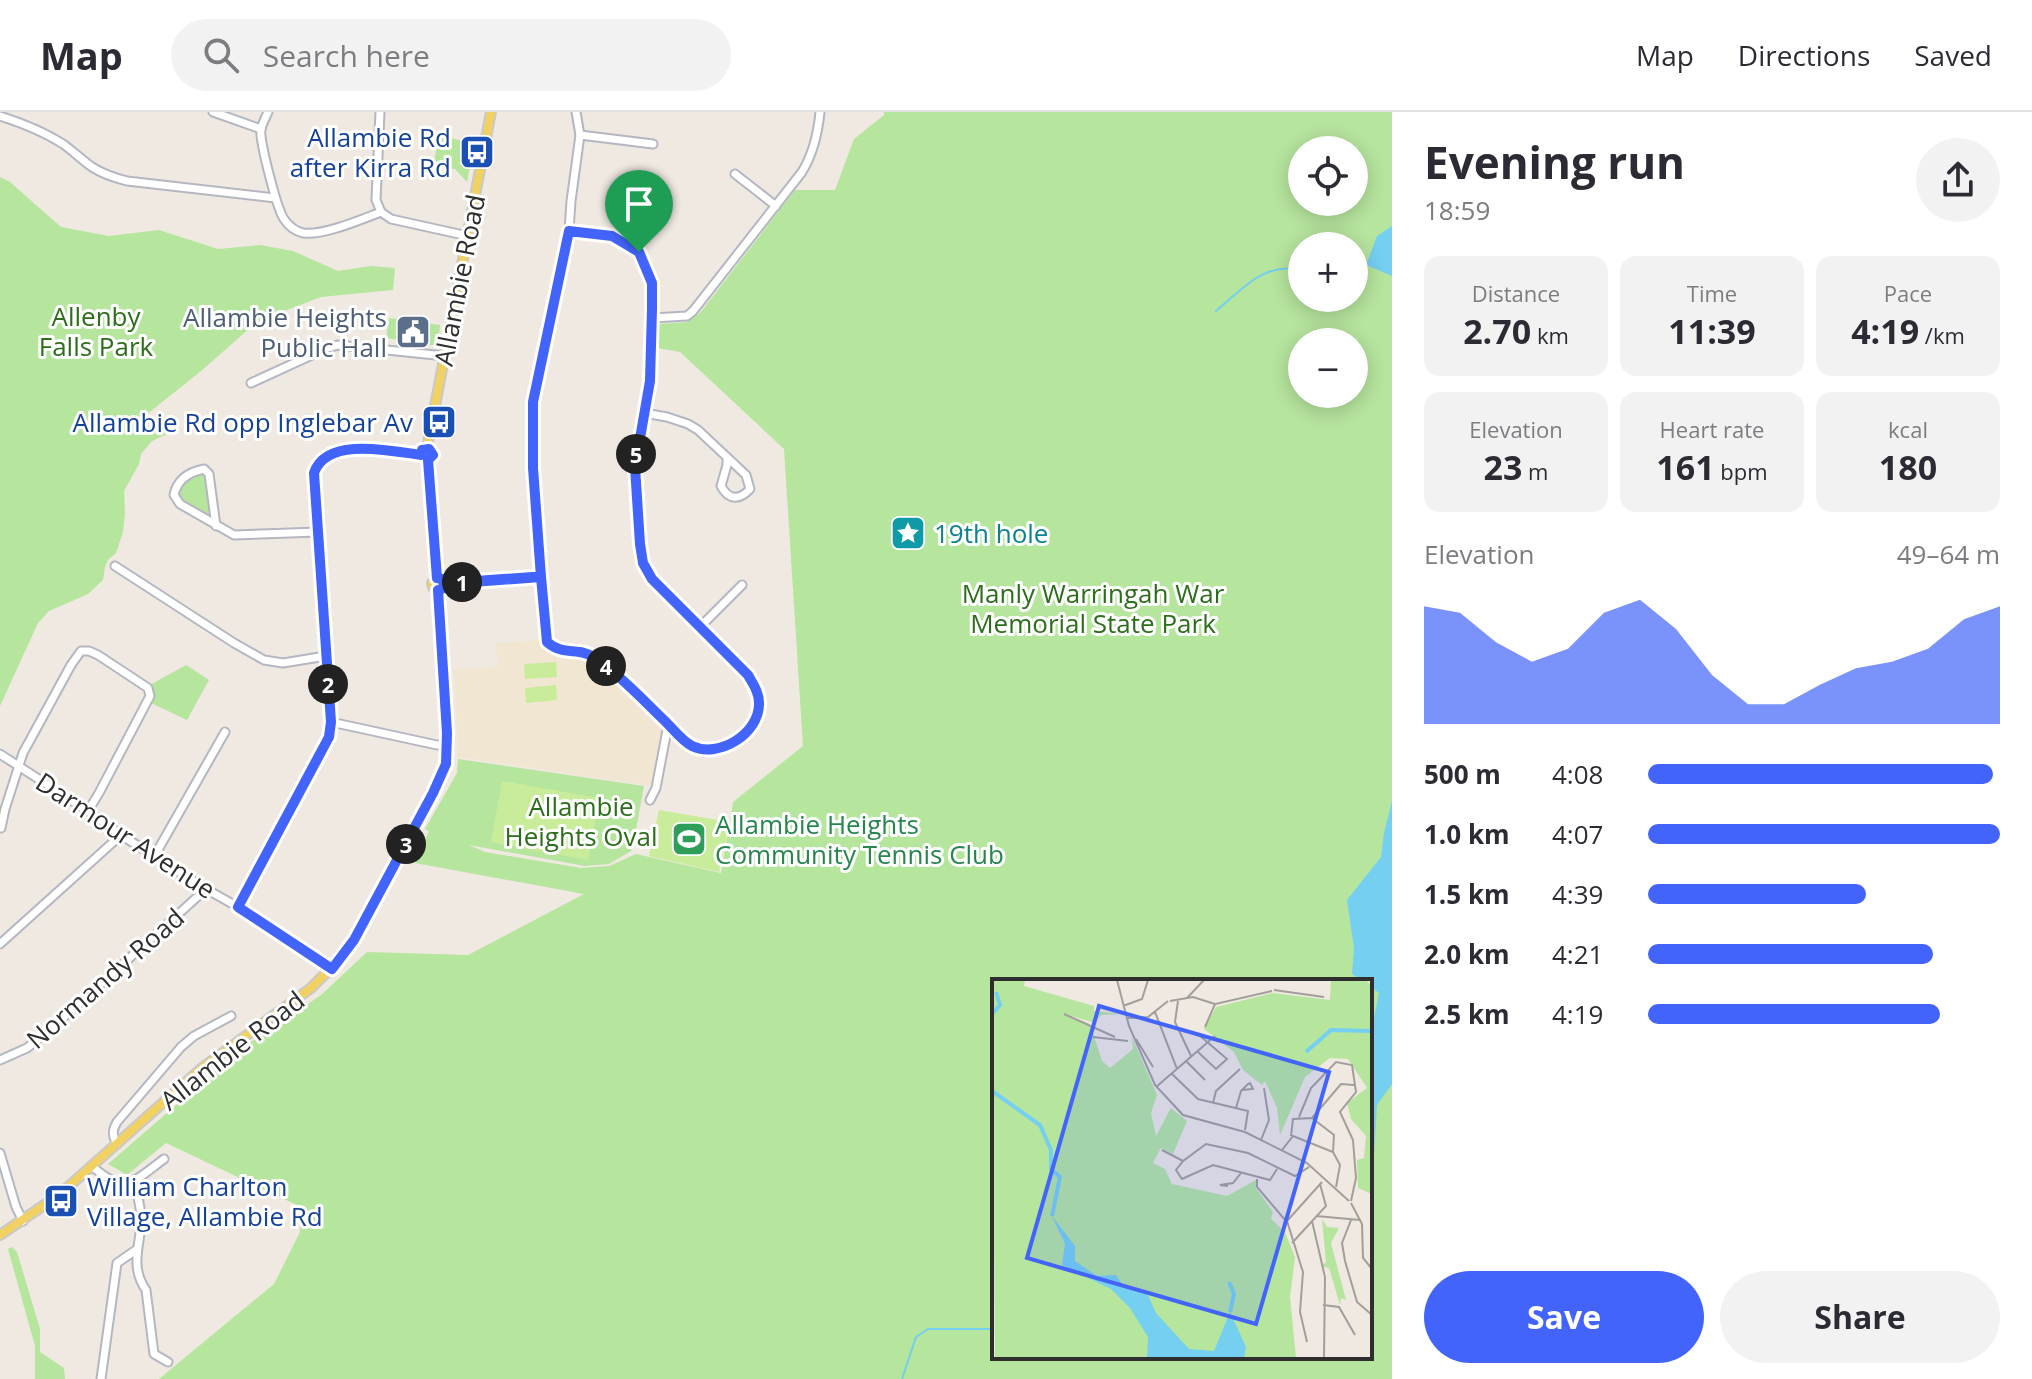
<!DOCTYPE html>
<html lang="en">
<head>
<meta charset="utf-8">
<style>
  :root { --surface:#fff; --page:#f2f2f3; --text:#2b2b33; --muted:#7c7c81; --line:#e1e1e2; --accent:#4264fb }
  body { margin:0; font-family:"Open Sans",sans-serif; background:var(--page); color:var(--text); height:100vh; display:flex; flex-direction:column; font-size:30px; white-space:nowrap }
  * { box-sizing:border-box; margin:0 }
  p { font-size:26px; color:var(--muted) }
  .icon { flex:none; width:44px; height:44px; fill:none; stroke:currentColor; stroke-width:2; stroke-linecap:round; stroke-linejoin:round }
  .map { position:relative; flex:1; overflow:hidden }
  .details { display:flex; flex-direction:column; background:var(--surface); width:640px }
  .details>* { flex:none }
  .buttons { position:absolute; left:1288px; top:24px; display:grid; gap:16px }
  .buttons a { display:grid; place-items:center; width:80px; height:80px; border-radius:50%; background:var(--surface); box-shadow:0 4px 20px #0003; font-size:40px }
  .pin { position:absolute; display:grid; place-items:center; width:68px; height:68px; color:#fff; margin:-82px -34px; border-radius:50% 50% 50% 0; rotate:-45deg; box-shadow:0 0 8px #0007 }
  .pin .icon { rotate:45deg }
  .km { position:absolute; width:40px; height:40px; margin:-20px; border-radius:50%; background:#222; color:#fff; font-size:22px; line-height:40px; text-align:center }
  .round { display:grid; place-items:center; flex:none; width:84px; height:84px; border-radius:42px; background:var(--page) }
  .head { display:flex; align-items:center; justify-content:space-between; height:136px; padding:0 32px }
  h1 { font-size:44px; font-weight:700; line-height:60px }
  .stats { display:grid; grid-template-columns:repeat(3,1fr); gap:12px; height:136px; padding:8px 32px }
  .stats div { display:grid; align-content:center; border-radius:16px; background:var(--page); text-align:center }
  .stats b { font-size:34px; font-weight:700 }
  .stats small { font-size:22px; font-weight:400 }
  .stats p { font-size:22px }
  .chart { height:224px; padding:16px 32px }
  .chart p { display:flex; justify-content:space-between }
  .chart svg { width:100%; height:144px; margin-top:8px; fill:var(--accent); opacity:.7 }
  .primary-button { display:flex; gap:16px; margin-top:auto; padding:16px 32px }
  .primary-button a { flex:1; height:92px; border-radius:48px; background:var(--accent); color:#fff; font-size:32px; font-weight:700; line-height:92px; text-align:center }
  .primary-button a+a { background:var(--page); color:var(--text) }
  ul { padding:0 32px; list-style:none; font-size:26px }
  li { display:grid; grid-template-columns:128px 96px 1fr; align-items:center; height:60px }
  li i { height:20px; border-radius:10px; background:var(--accent) }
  header { display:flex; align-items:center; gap:48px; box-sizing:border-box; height:112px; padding:0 40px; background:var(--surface); border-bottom:2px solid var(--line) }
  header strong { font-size:38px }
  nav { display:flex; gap:44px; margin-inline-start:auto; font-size:28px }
  .search { width:560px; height:72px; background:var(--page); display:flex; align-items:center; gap:20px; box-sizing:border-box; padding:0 28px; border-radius:44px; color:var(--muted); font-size:30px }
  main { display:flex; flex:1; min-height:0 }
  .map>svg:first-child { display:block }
  .education { fill:#f0e6d1 }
  .green { fill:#b6e59e; fill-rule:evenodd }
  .pitch { fill:#c9ec9a }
  .water { fill:#75cff0 }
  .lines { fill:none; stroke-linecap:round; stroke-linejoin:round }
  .stream { stroke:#75cff0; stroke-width:2 }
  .minor-casing { stroke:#b4b7c1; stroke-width:11 }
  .major-casing { stroke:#c9c9c9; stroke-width:12 }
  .minor { stroke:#fff; stroke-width:7 }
  .major { stroke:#f2d163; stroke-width:8 }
  .route-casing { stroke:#fff; stroke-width:16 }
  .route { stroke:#4264fb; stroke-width:10 }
  .labels { text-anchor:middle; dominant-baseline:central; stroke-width:6; stroke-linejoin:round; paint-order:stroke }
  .transit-label { font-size:26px; fill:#164399; stroke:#fff; text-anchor:end }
  .street-label { font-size:26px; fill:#2e2e2e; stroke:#fff }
  .park-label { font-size:26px; fill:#2c6e1b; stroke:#fff }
  .service-label { font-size:26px; fill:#4e5e75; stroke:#fff; text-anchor:end }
  .culture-label { font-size:26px; fill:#0d838f; stroke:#fff; text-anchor:start }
  .leisure-label { font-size:26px; fill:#27864d; stroke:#fff; text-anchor:start }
  .inset-river { fill:none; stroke:#75cff0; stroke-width:4 }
  .inset-road { fill:none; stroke:#a29e99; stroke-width:2 }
  .view { fill:#4264fb; fill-opacity:0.15; stroke:#4264fb; stroke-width:4 }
  .inset-edge { fill:none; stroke:#2e2e2e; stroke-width:4 }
</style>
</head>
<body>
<header>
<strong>Map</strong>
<div class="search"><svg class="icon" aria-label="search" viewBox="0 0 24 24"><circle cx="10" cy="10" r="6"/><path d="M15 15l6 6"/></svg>Search here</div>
<nav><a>Map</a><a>Directions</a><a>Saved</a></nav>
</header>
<main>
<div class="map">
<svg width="1392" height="1267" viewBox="0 0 1392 1267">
  <rect width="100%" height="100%" fill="#efe9e1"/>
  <polygon class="education" points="541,528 556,543 589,546 662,613 652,674 458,645 454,557 498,555 496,531"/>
  <g class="green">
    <path d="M884 0H1392V1267H159L274 1172 300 1120 301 1095 166 1031 127 1063 108 1052 242 936 321 883 367 840 468 843 584 782 415 751 429 719 425 717 457 661 458 647 644 674 633 734 631 739 609 752 585 754 469 733 485 740 581 756 609 754 636 742 721 761 733 690 803 634 784 337 680 240 658 236V212L687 210 700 201 795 78H835L854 27 884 3ZM1302 38H1354V90H1302ZM1302 134H1354V186H1302ZM1302 230H1354V282H1302ZM994 869H1370V1245H994Z"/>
    <polygon points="439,23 474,32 467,70 455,57 442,56 434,50"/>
    <polygon points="0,65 10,70 61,115 109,124 159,118 218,137 260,133 293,139 338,159 371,154 395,156 393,178 321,185 258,209 201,259 131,315 165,314 167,322 152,329 141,342 139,352 124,379 125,400 123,420 116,441 108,448 105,455 103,468 88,482 49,499 38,511 0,594"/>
    <polygon points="389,206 440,213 438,234 386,226"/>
    <path d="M204 360 206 362 211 399V405L209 406 177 384C179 370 191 363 204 360Z"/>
    <polygon points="186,553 209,568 187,608 151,591 152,586 148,574"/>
    <polygon points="12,1135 17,1140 40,1217 40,1240 64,1256 65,1267 35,1267 35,1234 8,1137"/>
  </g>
  <g class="pitch">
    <polygon points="556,550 557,565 525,567 524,552"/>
    <polygon points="556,573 557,588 526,591 525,576"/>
    <polygon points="502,669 599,686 599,689 624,695 622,705 597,699 588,748 491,730"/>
    <polygon points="659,698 730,710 719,760 649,744"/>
  </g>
  <g class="water">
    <polygon points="1392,114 1392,164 1366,153 1377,124"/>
    <polygon points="1392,689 1392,972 1377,993 1372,1076 1370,1076 1370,916 1373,911 1379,881 1370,874 1370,869 1363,869 1352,862 1354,836 1347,788 1381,745 1384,721"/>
  </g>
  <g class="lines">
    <g class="stream">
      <polyline points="1354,158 1366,153"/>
      <path d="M1216 199C1244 176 1263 150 1302 158"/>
      <polyline points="902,1267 916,1225 928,1217 994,1217"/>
    </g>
    <g class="minor-casing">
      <g id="minor">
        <polyline points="213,0 261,17"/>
        <path d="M268 0C266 5 262 12 261 17 259 28 277 97 284 107 288 113 295 119 303 121 323 124 362 107 381 100"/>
        <polyline points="380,0 376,88 381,100 391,107 468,124"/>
        <path d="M576 0 580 23 571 89 569 119 533 290V356L544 519C551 551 569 533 588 542 598 546 605 554 613 561 632 577 650 595 668 613L656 676 650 688"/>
        <path d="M0 4C22 11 43 19 63 32 73 39 82 48 92 55 103 62 115 66 127 69L275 86"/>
        <polyline points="580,23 653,32"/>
        <polyline points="735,62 776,94"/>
        <path d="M569 119 612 124 639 140 652 171 650 269 635 355 640 432 643 451 652 467 748 563C753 572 759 581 759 593 758 622 718 647 692 634 683 630 675 620 668 613"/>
        <path d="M652 206 687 204 693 199 802 60C813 42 818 21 820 0"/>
        <polyline points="251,271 325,237 338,233 445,244"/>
        <path d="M644 301 667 305 688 312 698 318 746 363 750 377C740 388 729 389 721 374L727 353V345"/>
        <path d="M216 414 209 362 204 357C189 360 177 368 174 383L180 392 234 423 318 420"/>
        <polyline points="115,454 234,531 264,548 283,551 326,544"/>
        <polyline points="444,472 541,465"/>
        <polyline points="700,515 742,473"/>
        <polyline points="331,610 437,633 447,633"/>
        <polyline points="0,642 88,699 121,723 206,777 238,795 332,857"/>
        <polyline points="1,716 5,697 23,641 71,553 81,539 89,539 98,543 148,576 150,584 99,681 88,699"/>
        <polyline points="155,743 225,620"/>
        <polyline points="238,795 329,625 331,610 314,369 314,361 316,353 342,338 350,336 421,343"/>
        <polyline points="0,832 121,723"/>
        <polyline points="0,948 27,936 52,916 206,777"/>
        <path d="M117 1032C112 1024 112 1018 117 1010L181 935 194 924 231 904"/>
        <polyline points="0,1041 16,1095 23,1109"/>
        <path d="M92 1054C125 1084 134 1069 164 1047"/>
        <path d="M134 1069C137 1081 141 1094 141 1108 141 1132 129 1154 146 1178L154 1242 168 1250"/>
        <polyline points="101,1267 117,1151 136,1138"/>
      </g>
    </g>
    <g class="major-casing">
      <g id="major">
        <polyline points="427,336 491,0"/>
        <polyline points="427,336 432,341 431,346 428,348 437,466"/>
        <polyline points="0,1123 59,1083 202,956 311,876 345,842 433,681 446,652 447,621 438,478 433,475 432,471 437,466"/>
      </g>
    </g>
    <use href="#minor" class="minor"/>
    <use href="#major" class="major"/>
  </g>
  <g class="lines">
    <g class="route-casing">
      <path id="route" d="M639 140 612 124 569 119 533 290V356L541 465H533L448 471 444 472 442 467 437 466 428 348 433 343 429 337 422 338 421 343C392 339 326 324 314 361L331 610 329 625 238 795 332 857 354 828 433 681 446 652 447 621 438 478 442 477 444 472 541 465 547 530C564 545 579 534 597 547 622 565 643 588 665 609 673 617 682 629 692 634 719 647 760 621 759 591 759 580 753 572 748 563L652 467 643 451 640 432 635 355 650 269 652 197V171L639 140"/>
    </g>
    <use href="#route" class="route"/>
  </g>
  <defs>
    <g id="bus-square" transform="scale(1.8)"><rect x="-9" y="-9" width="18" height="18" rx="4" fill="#1a4fb4" stroke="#fff"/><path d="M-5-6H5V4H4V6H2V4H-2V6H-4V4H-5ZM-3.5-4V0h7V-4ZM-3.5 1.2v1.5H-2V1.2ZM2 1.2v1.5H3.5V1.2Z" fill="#fff"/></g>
    <g id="civic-square" transform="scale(1.8)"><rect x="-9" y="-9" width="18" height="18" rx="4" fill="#5c6f8a" stroke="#fff"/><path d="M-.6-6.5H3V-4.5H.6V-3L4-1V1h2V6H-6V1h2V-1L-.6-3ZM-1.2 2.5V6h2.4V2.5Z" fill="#fff"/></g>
    <g id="sight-square" transform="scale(1.8)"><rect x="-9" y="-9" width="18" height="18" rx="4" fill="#0f9aa8" stroke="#fff"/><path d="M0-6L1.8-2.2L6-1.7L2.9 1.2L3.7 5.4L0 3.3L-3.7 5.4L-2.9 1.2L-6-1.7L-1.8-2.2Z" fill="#fff"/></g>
    <g id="stadium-square" transform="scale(1.8)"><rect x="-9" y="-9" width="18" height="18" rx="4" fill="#2e9e5b" stroke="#fff"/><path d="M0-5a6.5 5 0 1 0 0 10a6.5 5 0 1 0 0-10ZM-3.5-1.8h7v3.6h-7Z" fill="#fff"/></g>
  </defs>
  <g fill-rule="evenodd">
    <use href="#bus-square" x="477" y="40"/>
    <use href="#civic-square" x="413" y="220"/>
    <use href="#bus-square" x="439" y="310"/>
    <use href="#sight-square" x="908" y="421"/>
    <use href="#stadium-square" x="689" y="727"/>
    <use href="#bus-square" x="61" y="1089"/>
  </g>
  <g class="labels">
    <g class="transit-label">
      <text x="451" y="25">Allambie Rd<tspan x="451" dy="30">after Kirra Rd</tspan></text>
      <text x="413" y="310">Allambie Rd opp Inglebar Av</text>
      <text x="87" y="1074" text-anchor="start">William Charlton<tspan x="87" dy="30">Village, Allambie Rd</tspan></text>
    </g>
    <g class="street-label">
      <text transform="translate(459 168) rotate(-79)">Allambie Road</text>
      <text transform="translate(126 723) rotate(33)">Darmour Avenue</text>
      <text transform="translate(105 866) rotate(-41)">Normandy Road</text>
      <text transform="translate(232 938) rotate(-38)">Allambie Road</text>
    </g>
    <g class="park-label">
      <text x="96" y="204">Allenby<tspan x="96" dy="30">Falls Park</tspan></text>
      <text x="1093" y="481">Manly Warringah War<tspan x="1093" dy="30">Memorial State Park</tspan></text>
      <text x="581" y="694">Allambie<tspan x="581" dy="30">Heights Oval</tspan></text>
    </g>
    <g class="service-label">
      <text x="387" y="205">Allambie Heights<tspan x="387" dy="30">Public Hall</tspan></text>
    </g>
    <g class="culture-label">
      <text x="934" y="421">19th hole</text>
    </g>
    <g class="leisure-label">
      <text x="715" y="712">Allambie Heights<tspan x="715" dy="30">Community Tennis Club</tspan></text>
    </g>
  </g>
  <g transform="translate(992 867)">
    <rect width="380" height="380" fill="#efe9e1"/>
    <path d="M0 1H33L32 7 102 27V32L130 35 110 36 100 43 76 36 98 45 110 82 118 89 141 70 140 58 165 116 159 134 164 157 179 129 195 142 181 175 169 169 161 184 173 190 180 205 235 217 264 201V209L281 233 279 240 293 253 303 278 298 318 304 379H3ZM339 1H374L380 8V215L366 209 365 181 372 179 374 157 359 140 355 124 375 109 356 80 338 79 313 98 288 156 285 129 273 102 270 106 251 91 242 73 212 50 224 28 281 14 338 21ZM330 240 335 248 347 249 339 264 354 321 349 319 348 326 337 289 329 287 334 283Z" fill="#b6e59e"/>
    <path d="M60 237 83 267V282L105 297 124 296 130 305 155 314 164 334 197 370 222 372 238 333 254 368 252 379H155L156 358 138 329 119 310 70 286 73 265Z" fill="#75cff0"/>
    <path class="inset-river" d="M0 35 8 26 4 13M314 73 339 51 380 52M0 112 48 146 59 171V190L68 198 60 237M237 303 242 315 238 333"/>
    <path class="inset-road" d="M125 1 137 47 163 106 191 136 253 153 315 184 357 222M282 11 332 18M195 19 212 1M178 22 201 18 223 25M186 22 183 43 199 77M131 27 150 20 156 1M163 33 185 90M72 35 123 58M136 39 156 38 176 22M213 48 223 25 280 12M101 58 136 62M144 60 161 88M206 73 224 90 235 80 207 56M194 82 213 101M180 95 206 120 256 132 253 151M164 108 223 57M221 124 224 112 248 90M244 129 249 112 256 105 258 104 261 110 250 111M307 138 319 109 344 83 360 86 364 113 348 133 361 161 364 199 359 222M320 139 349 105 362 106M299 157 301 140 320 139 342 156 341 173M269 161 277 141 272 109M170 171 191 182 214 165 256 174 303 197 317 188M290 171 301 157 341 173 348 186 344 208M191 182 184 191 190 200 221 186 278 201 285 190M265 200V208L294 242M236 207 228 206 241 204 249 194M359 224 370 245 371 279 380 290M324 237 368 241M359 241 350 264 353 282 365 323 380 336M320 242 333 298 332 379M300 264 334 227 328 205M331 326 347 328 363 356M315 363 308 333 311 293 295 242 330 203"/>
    <path class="view" d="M107 27 337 93 264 345 35 279Z"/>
    <rect width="380" height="380" class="inset-edge"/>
  </g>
</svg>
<div class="buttons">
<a><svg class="icon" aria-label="locate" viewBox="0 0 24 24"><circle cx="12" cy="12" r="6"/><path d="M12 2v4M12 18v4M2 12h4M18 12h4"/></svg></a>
<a>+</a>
<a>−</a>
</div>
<div class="pin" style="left:639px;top:140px;background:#1e9e55"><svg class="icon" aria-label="arrive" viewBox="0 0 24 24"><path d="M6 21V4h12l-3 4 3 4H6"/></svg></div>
<b class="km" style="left:462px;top:470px">1</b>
<b class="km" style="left:328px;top:572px">2</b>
<b class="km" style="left:406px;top:732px">3</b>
<b class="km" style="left:606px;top:554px">4</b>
<b class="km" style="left:636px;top:342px">5</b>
</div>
<section class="details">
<div class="head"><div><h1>Evening run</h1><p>18:59</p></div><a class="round"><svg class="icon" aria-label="share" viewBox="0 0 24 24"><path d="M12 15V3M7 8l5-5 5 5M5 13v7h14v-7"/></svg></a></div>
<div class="stats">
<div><p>Distance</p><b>2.70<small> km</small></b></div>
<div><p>Time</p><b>11:39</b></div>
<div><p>Pace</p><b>4:19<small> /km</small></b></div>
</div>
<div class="stats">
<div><p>Elevation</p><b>23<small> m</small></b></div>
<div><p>Heart rate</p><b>161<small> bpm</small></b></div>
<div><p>kcal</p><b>180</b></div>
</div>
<div class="chart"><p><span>Elevation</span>49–64 m</p>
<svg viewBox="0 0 160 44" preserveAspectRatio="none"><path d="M0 44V8L10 10L20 19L30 25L40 21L50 10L60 6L70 15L80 29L90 38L100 38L110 32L120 27L130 25L140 21L150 12L160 8V44z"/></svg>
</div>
<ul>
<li><b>500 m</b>4:08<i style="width:98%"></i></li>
<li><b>1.0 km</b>4:07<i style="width:100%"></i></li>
<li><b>1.5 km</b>4:39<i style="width:62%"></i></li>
<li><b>2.0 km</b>4:21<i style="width:81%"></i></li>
<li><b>2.5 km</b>4:19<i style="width:83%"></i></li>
</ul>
<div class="primary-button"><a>Save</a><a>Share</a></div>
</section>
</main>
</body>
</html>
